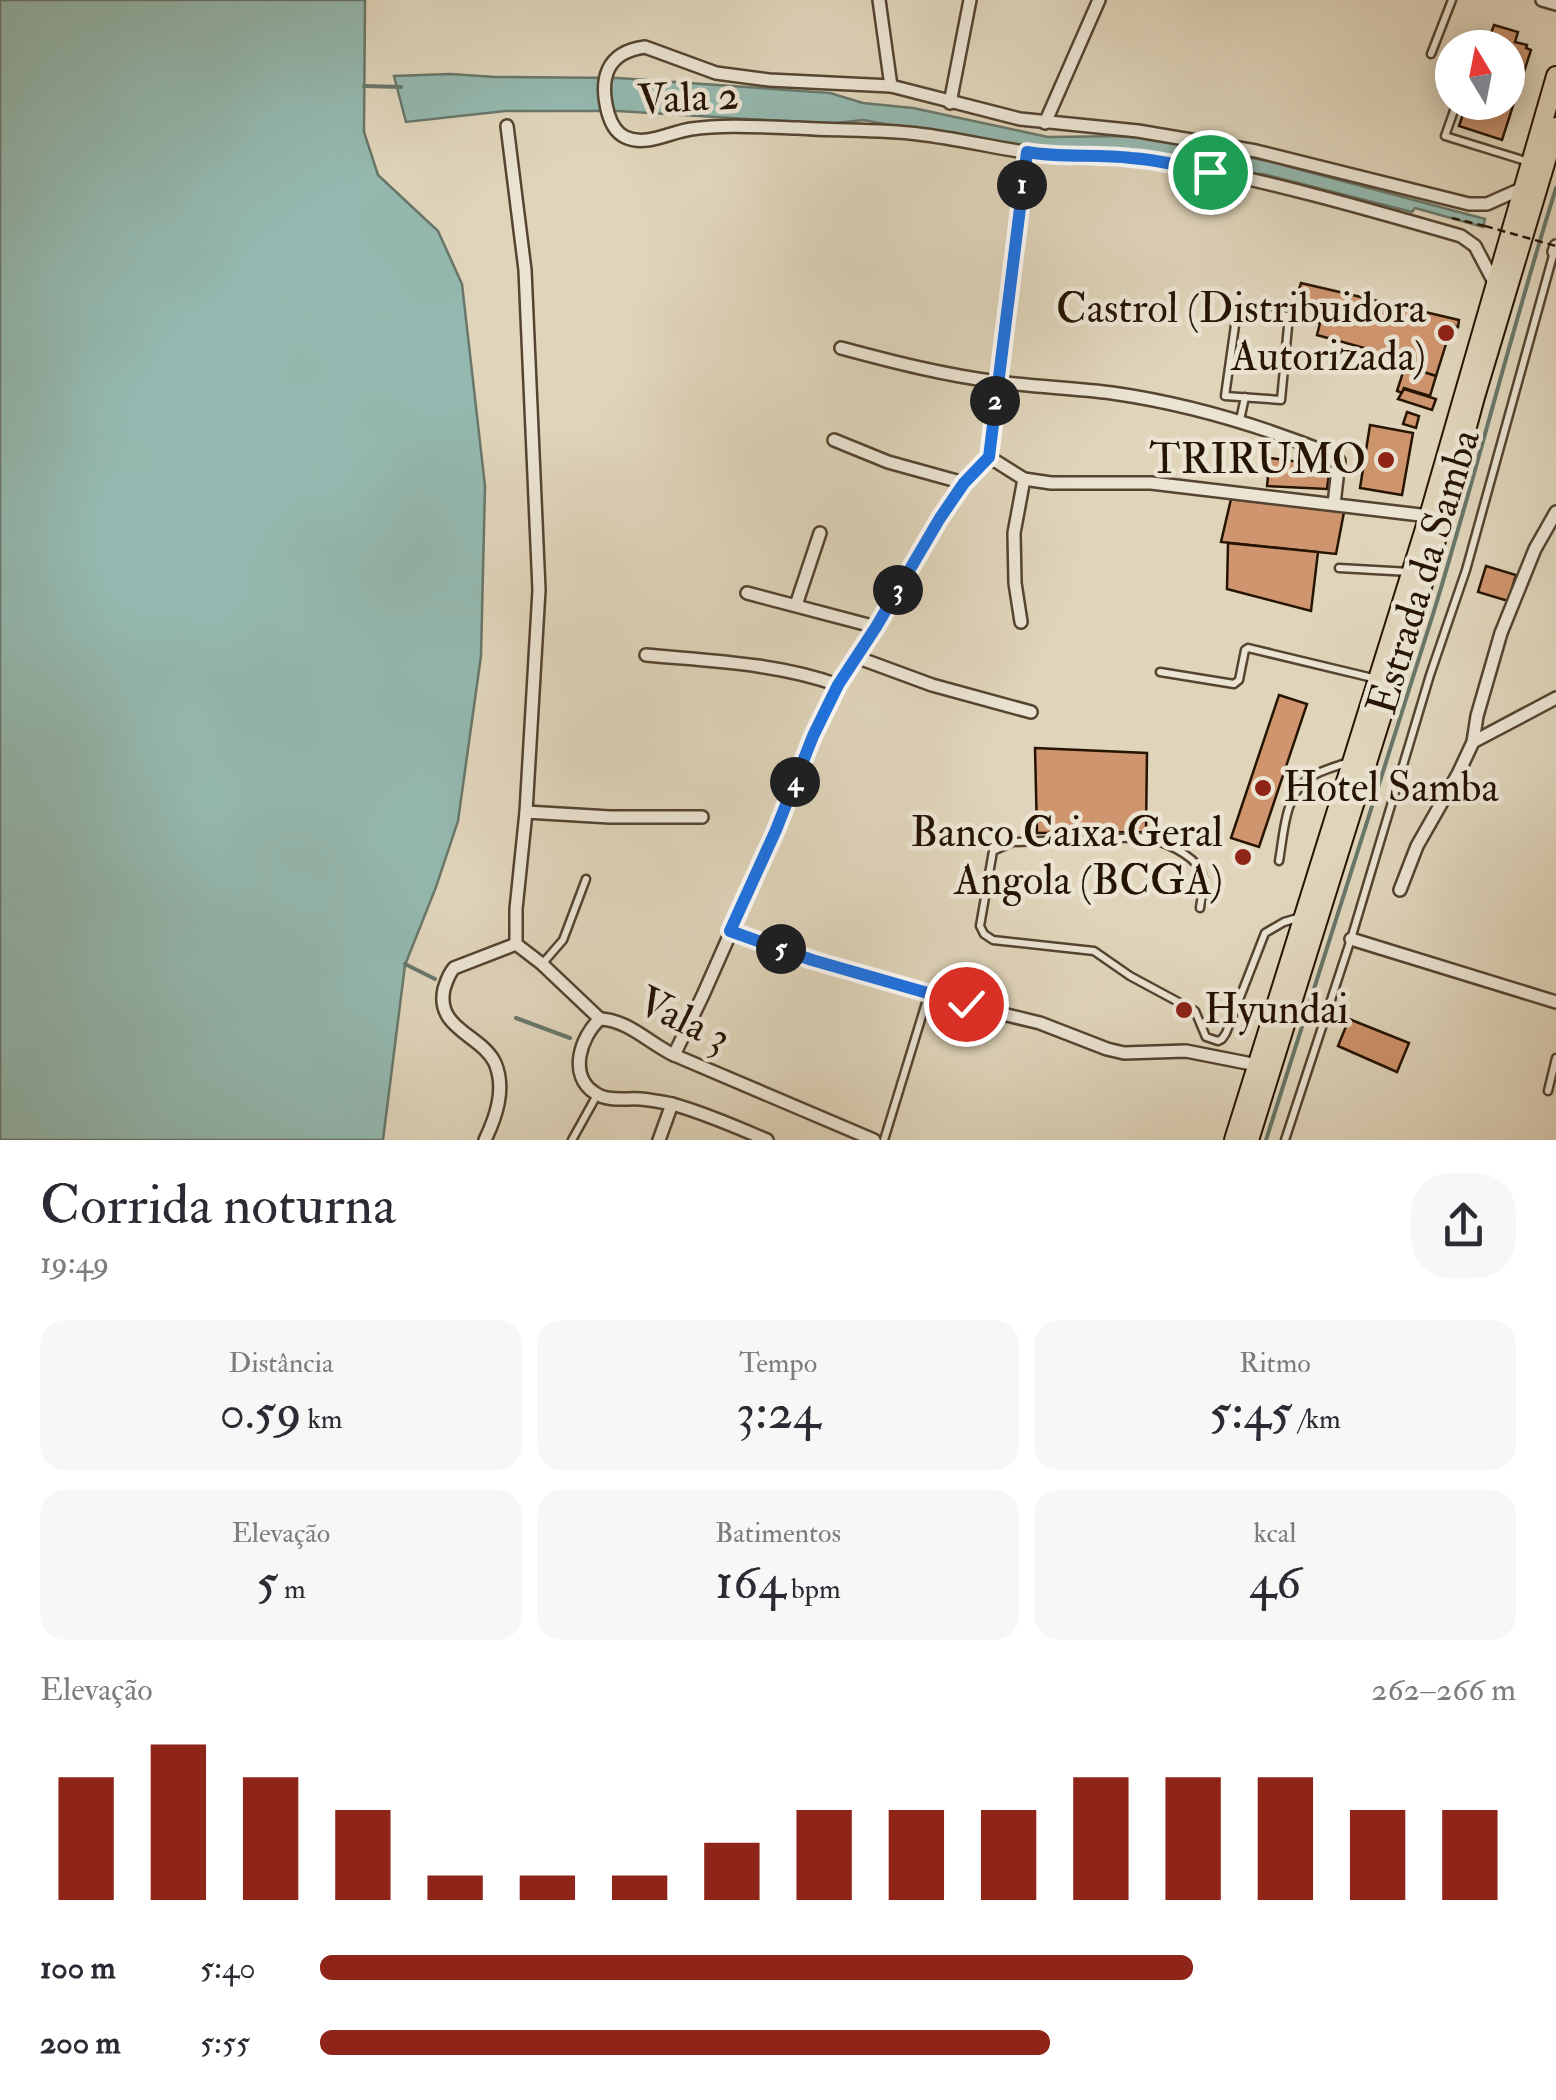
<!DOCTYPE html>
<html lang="pt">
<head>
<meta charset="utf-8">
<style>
  :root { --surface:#fff; --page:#f7f7f7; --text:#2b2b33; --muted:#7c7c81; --accent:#8f2418 }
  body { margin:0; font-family:"IM FELL Double Pica",serif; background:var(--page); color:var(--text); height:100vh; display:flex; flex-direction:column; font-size:38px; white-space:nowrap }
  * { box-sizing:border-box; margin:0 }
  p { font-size:32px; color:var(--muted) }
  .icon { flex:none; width:55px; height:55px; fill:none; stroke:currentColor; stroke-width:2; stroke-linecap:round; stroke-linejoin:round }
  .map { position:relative; height:1140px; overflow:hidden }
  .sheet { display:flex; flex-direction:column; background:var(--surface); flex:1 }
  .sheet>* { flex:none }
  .needle { width:65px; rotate:350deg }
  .buttons { position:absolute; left:1435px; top:30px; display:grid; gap:20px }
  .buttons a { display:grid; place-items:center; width:90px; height:90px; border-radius:50%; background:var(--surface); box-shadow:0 5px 25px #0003; font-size:50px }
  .pin { position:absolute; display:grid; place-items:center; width:85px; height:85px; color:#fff; margin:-42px; border:5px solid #fff; border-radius:50%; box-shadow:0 2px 10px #0007 }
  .km { position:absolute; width:50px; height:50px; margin:-25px; border-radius:50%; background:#222; color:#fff; font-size:28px; line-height:50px; text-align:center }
  .round { display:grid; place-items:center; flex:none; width:105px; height:105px; border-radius:40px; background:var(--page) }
  .head { display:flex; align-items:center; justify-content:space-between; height:170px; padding:0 40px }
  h1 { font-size:55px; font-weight:600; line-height:75px }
  .metrics { display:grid; grid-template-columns:repeat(3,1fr); gap:15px; height:170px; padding:10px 40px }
  .metrics div { display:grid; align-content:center; border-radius:25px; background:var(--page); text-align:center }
  .metrics b { font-size:50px; font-weight:600 }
  .metrics small { font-size:28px; font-weight:400 }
  .metrics p { font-size:28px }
  .chart { height:280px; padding:20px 40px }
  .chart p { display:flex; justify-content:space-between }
  .chart svg { width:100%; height:180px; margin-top:10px; stroke:var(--accent); stroke-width:6 }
  ul { padding:0 40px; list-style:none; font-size:32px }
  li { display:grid; grid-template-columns:160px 120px 1fr; align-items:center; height:75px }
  li i { height:25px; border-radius:12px; background:var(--accent) }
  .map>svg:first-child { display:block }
  .water { fill:#94b9b0; stroke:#68776a; stroke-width:2.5 }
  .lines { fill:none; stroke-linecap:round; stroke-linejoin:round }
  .stream { stroke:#68776a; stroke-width:4 }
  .building { fill:#cf956e; stroke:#261402; stroke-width:2.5 }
  .service-casing { stroke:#544430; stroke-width:11 }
  .minor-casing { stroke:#544430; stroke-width:16 }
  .primary-casing { stroke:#261402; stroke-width:22 }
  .path { stroke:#261402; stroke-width:2.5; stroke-dasharray:8 5; stroke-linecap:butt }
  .service { stroke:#ebe4d3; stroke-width:6 }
  .minor { stroke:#ebe4d3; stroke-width:11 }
  .primary { stroke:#e0d5bb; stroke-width:18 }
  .path-bridge { stroke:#261402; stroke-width:2.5; stroke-dasharray:8 5; stroke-linecap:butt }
  .route-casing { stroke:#fff; stroke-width:20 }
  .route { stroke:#1a73e8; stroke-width:12 }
  .poi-dot { fill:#8f2418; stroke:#ebe4d3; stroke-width:4 }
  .labels { text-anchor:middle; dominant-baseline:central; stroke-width:9; stroke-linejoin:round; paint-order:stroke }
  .street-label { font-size:42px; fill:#261402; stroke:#ebe4d3 }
  .poi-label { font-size:42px; fill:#261402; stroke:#ebe4d3; text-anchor:end }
</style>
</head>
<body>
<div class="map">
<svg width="1556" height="1140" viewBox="0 0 1556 1140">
  <rect width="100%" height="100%" fill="#e0d5bb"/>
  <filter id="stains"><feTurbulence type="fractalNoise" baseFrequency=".002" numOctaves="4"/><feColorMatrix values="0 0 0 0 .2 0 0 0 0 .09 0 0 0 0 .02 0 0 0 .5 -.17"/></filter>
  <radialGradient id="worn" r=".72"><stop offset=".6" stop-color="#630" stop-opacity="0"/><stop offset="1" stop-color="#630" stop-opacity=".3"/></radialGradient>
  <g class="water">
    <polygon points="0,0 365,0 364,132 378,175 438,231 462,284 485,486 481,656 458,821 436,887 405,965 383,1140 0,1140"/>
    <polygon points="451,74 495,77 618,78 830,93 863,103 913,108 1048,137 1130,136 1169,142 1267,161 1485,219 1483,227 1415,208 1412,212 1263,174 1218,173 1049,153 863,120 828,124 618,111 505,111 406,122 394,76"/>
  </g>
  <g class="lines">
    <g class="stream">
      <polyline points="364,86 401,87"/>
      <polyline points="405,964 435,979"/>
      <polyline points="516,1018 570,1038"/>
      <path d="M1266 1140C1322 964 1379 788 1434 611 1477 471 1512 328 1556 188"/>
    </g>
  </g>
  <g class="building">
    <polygon points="1494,25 1518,32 1515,42 1527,45 1526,48 1531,50 1502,140 1459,126 1467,102 1508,102 1508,48 1496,48 1487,44"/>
    <polygon points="1301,283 1459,320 1458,327 1452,325 1436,376 1370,356 1372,350 1317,335 1320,323 1295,318 1299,304 1295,303"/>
    <polygon points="1405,366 1436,376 1430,396 1404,388 1402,393 1397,391"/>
    <polygon points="1404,389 1436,399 1432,410 1398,399"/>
    <polygon points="1407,412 1419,416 1416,428 1403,424"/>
    <polygon points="1370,425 1413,433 1402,495 1360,488"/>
    <polygon points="1270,458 1330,466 1327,489 1267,486"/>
    <polygon points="1231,499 1344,512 1336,554 1221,542"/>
    <polygon points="1228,543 1318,552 1311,611 1227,589"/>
    <polygon points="1486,566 1516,575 1508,601 1478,592"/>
    <polygon points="1279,695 1307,704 1259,847 1231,838"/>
    <polygon points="1035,748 1147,753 1146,832 1037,833"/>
    <polygon points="1349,1019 1409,1043 1397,1072 1338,1046"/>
  </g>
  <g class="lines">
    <g class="service-casing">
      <g id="service">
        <polyline points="1431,54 1452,0"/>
        <polyline points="1457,102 1445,136 1529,162"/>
        <polygon points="1237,311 1289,316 1281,400 1225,396"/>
        <polyline points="1240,420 1245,397"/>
        <polyline points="1339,568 1410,572"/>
        <polyline points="1160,672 1234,684 1239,680 1245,650 1248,648 1377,679"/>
        <path d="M1279 861C1284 834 1284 796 1309 778 1319 771 1334 767 1346 763"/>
        <path d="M1200 908C1201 897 1206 884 1202 874 1196 855 1165 843 1147 837L1013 842 993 851 980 926 984 934 993 940 1094 951 1130 976 1195 1011 1206 1037 1218 1041 1222 1039 1226 1033 1265 933 1284 922 1301 917"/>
        <polyline points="543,963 563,940 586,879"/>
        <polyline points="1548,1091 1556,1058"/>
        <polyline points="572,1140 597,1095"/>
        <polyline points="884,1140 929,993"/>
        <polyline points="1285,1140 1351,939 1430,675 1466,570 1554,252"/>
      </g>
    </g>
    <g class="minor-casing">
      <g id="minor">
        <polyline points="879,0 891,86"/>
        <polyline points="1542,0 1556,4"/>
        <polyline points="950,103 970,0"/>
        <polyline points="1045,123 1099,0"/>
        <polyline points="1554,252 1556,246"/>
        <path d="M1495 284 1475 246 1461 236C1364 208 1266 180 1167 162 1126 155 1086 160 1046 155 1003 150 961 139 918 134 878 129 838 131 797 128 762 127 726 124 691 129 670 132 646 147 625 137 615 132 611 123 608 113 599 79 606 52 645 47L716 73 769 80 891 86 1020 119 1138 131 1256 151 1469 204H1487L1523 188"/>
        <path d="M841 348C893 362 944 375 998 382 1036 387 1074 388 1112 393 1189 404 1262 426 1333 455L1339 461 1334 504"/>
        <polyline points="834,440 888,462 964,483"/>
        <polyline points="989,457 1024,479 1051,483 1151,483 1429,516"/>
        <polyline points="747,593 876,627"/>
        <polyline points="796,605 820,533"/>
        <polyline points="1021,622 1015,583 1014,533 1024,479"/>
        <path d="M646 655C710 661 777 663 838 685"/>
        <polyline points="856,657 932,685 1031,712"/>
        <polyline points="1473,742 1556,698"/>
        <polyline points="526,812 610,817 702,817"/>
        <polyline points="1400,890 1417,846 1458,774 1473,742 1477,716 1501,633 1535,549 1556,512"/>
        <polyline points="730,931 812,960 966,1005 1040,1023 1107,1049 1124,1053 1186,1051 1257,1065"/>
        <polyline points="1351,939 1556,1002"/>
        <polyline points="516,944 542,964 600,1019"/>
        <polyline points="674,1055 703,995 776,830 813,737 838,685 876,627 940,518 964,483 989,457 1027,152"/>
        <path d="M485 1140C496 1117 506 1089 495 1063 482 1035 435 1029 444 989 447 980 448 975 454 968L516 944V909L526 812 539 590 525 270 507 126"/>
        <polyline points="659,1140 672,1104"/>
        <path d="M767 1140C736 1127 705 1113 672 1104 662 1102 651 1100 641 1099 626 1098 608 1102 595 1093 568 1076 580 1037 600 1019 628 1020 649 1043 674 1055L874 1140"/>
      </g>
    </g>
    <g class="primary-casing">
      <g id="primary">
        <polyline points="1234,1140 1429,516 1556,76"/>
        <polyline points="1249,1140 1432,555 1475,397 1556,127"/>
      </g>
    </g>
    <polyline class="path" points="1452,218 1485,226"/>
    <use href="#service" class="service"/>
    <use href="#minor" class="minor"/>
    <use href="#primary" class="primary"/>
    <polyline class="path-bridge" points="1485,226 1556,246"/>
  </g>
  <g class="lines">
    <g class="route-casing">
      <path id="route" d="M966 1004 812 960 730 931 776 830 813 736 838 685 876 627 940 518 964 483 989 457 1027 152C1061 158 1096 154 1131 158 1158 160 1184 166 1210 172"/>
    </g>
    <use href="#route" class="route"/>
  </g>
  <g class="poi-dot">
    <circle cx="1446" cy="333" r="10"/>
    <circle cx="1386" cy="460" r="10"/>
    <circle cx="1263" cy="788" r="10"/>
    <circle cx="1243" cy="857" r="10"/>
    <circle cx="1184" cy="1010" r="10"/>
  </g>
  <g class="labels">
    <g class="street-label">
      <text transform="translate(688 98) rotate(-3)">Vala 2</text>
      <text transform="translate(1424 572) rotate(-73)">Estrada da Samba</text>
      <text transform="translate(684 1020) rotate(26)">Vala 3</text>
    </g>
    <g class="poi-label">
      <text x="1426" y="309">Castrol (Distribuidora<tspan x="1426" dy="48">Autorizada)</tspan></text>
      <text x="1366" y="460">TRIRUMO</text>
      <text x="1283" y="788" text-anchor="start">Hotel Samba</text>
      <text x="1223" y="833">Banco Caixa Geral<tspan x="1223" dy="48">Angola (BCGA)</tspan></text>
      <text x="1204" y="1010" text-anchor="start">Hyundai</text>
    </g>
  </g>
  <rect width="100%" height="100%" filter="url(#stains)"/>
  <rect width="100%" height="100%" fill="url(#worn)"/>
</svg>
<div class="buttons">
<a><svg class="needle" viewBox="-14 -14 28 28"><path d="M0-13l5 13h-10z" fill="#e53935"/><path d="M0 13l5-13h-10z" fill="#7c7c81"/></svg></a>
</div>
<div class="pin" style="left:1210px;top:172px;background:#1e9e55"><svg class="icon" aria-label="arrive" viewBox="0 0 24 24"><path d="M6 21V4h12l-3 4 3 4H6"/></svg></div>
<div class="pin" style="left:966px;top:1004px;background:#d93025"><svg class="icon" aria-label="check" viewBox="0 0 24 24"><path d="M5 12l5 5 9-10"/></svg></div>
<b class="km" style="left:1022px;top:185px">1</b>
<b class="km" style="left:995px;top:401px">2</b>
<b class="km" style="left:898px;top:590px">3</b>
<b class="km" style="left:795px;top:782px">4</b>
<b class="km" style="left:781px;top:949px">5</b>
</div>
<section class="sheet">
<div class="head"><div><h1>Corrida noturna</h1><p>19:49</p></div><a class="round"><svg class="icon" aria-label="share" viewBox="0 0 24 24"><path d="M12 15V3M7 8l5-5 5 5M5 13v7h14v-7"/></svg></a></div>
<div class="metrics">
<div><p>Distância</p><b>0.59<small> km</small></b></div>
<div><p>Tempo</p><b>3:24</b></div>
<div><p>Ritmo</p><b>5:45<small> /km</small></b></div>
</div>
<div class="metrics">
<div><p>Elevação</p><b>5<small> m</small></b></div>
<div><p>Batimentos</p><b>164<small> bpm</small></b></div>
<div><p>kcal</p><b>46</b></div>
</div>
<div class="chart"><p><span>Elevação</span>262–266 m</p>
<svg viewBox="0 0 160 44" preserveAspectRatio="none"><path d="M5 44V14M15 44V6M25 44V14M35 44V22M45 44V38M55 44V38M65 44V38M75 44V30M85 44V22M95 44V22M105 44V22M115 44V14M125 44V14M135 44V14M145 44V22M155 44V22"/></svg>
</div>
<ul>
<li><b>100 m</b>5:40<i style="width:73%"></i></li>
<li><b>200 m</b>5:55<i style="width:61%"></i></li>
</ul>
</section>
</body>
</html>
